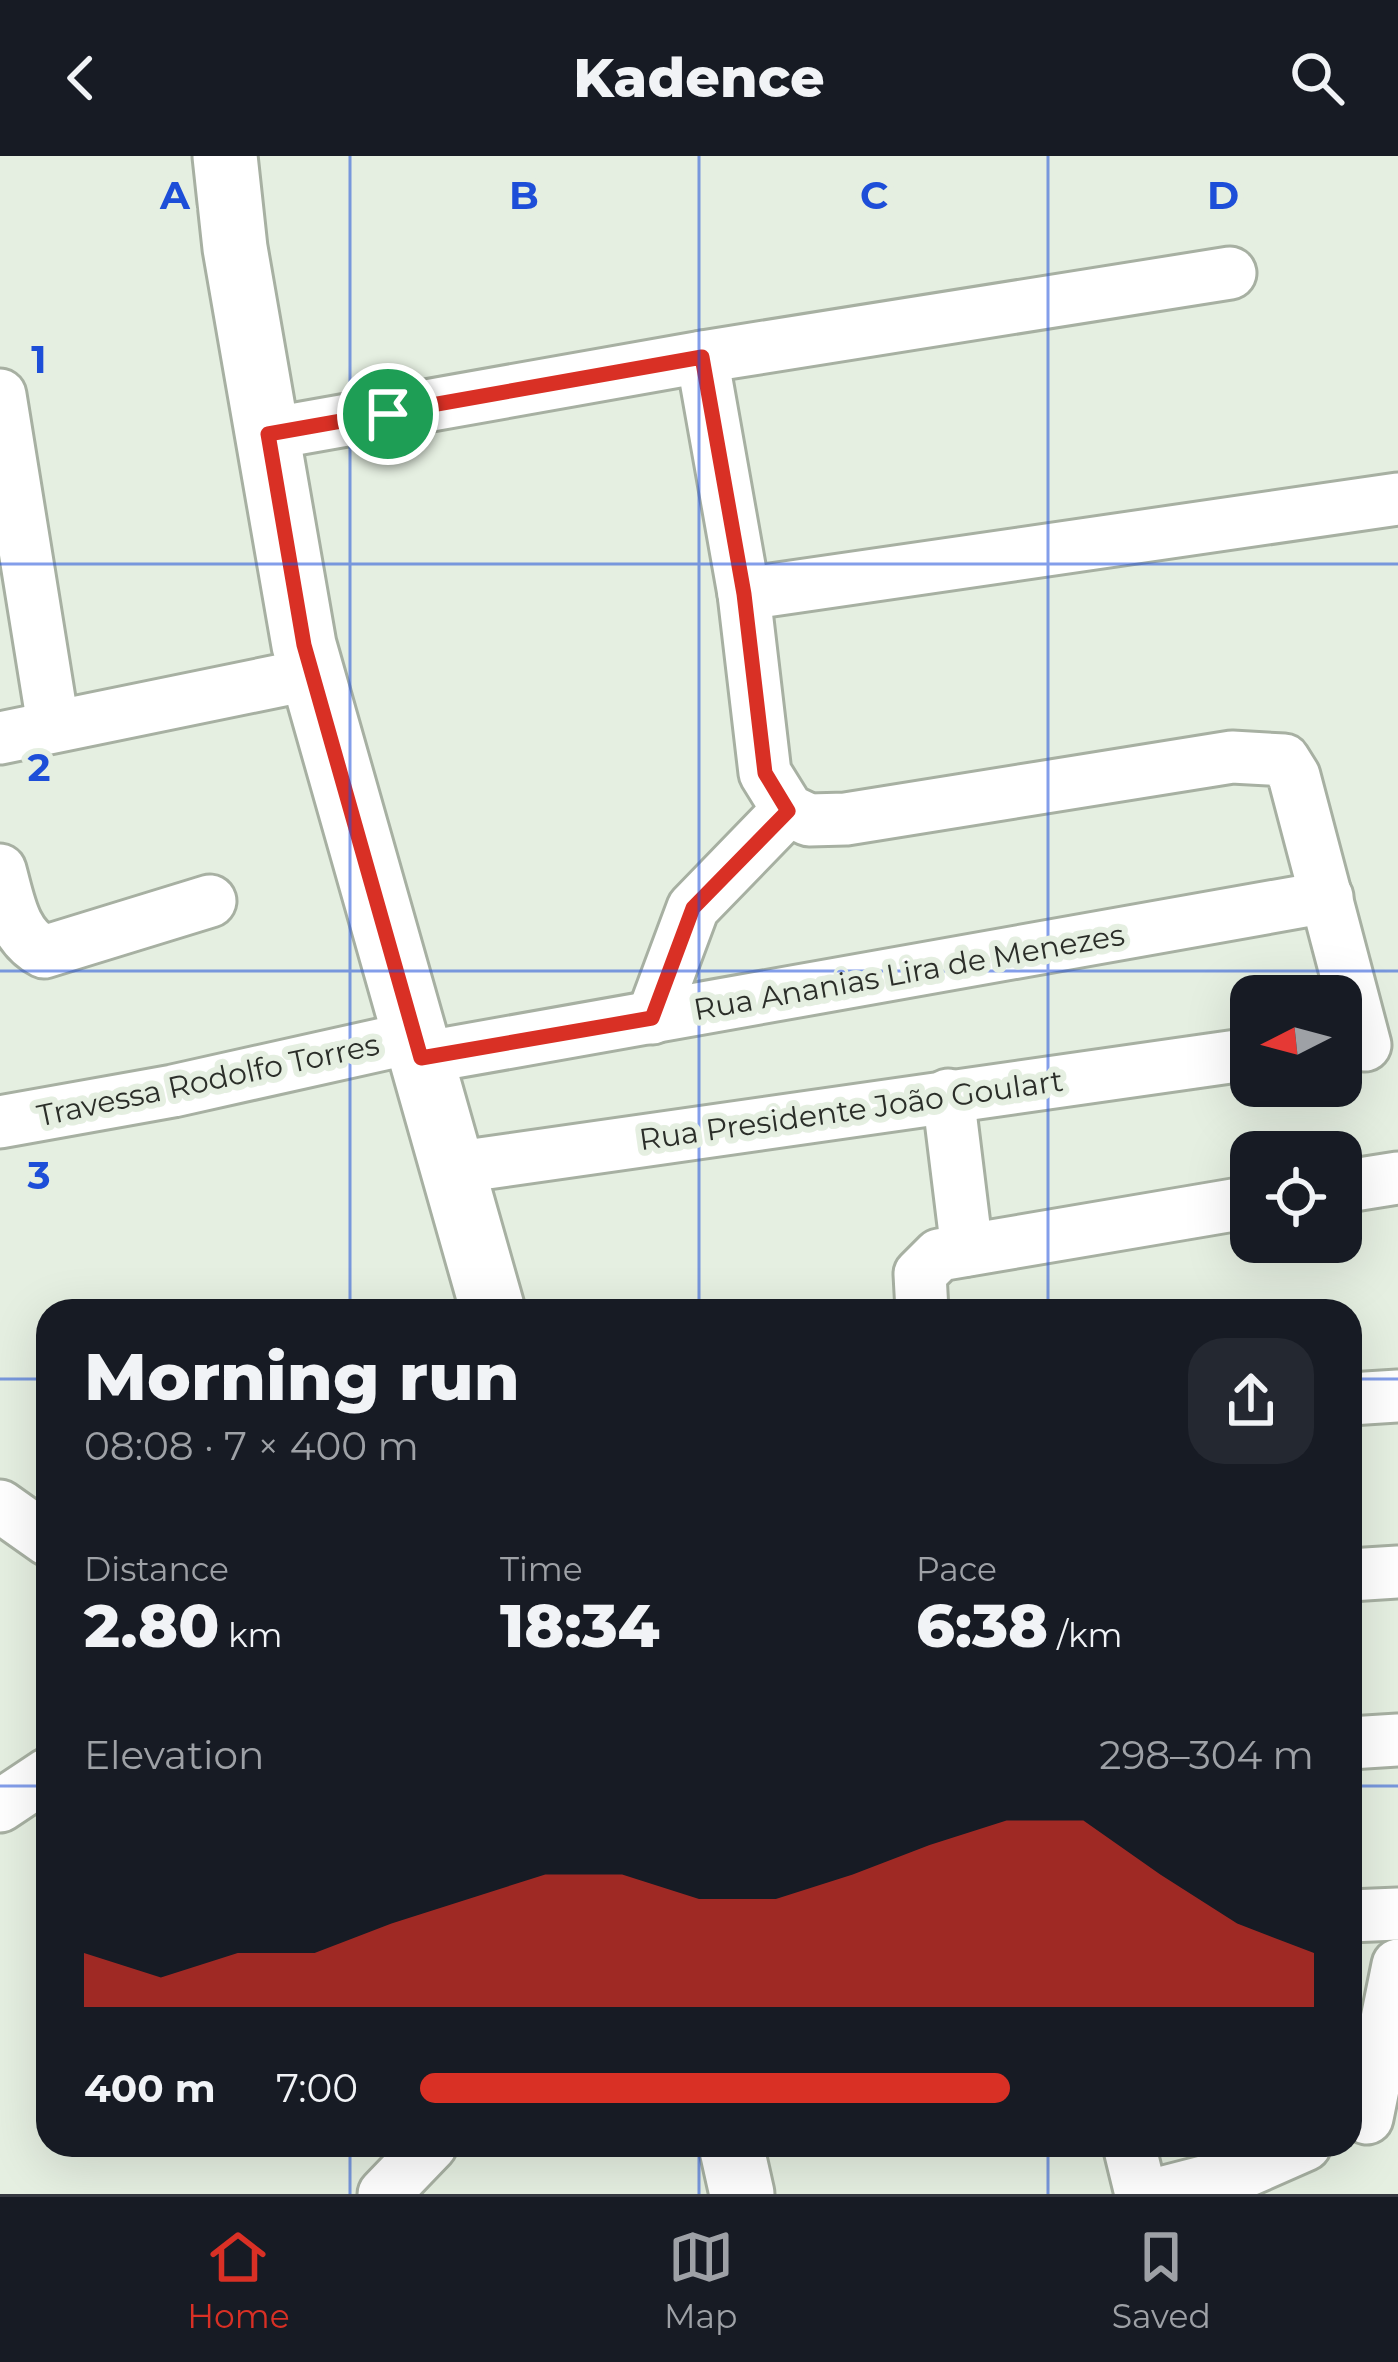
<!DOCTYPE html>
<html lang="en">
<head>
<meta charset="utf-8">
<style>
  :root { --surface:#171b24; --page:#242831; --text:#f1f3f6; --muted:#9ea1a6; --line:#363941; --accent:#d93025 }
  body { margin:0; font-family:Montserrat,sans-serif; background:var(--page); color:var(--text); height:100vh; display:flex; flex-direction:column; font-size:45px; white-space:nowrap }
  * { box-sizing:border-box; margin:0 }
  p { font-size:39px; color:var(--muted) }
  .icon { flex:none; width:66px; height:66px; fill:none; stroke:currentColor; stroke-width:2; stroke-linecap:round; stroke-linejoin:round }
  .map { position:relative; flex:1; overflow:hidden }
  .drawer { position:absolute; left:36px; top:1143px; width:1326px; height:858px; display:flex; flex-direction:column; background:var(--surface); border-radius:36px; box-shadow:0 12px 48px #0002 }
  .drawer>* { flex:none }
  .needle { width:78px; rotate:264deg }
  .buttons { position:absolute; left:1230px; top:819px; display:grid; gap:24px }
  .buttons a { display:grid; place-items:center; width:132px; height:132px; border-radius:24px; background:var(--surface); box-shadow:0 12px 48px #0002; font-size:60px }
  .pin { position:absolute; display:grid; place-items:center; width:102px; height:102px; color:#fff; margin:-51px; border:6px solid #fff; border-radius:50%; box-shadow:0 3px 12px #0007 }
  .round { display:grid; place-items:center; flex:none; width:126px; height:126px; border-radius:36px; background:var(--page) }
  .headline { display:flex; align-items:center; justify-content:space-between; height:204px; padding:0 48px }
  h1 { font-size:66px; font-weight:800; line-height:90px }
  .figures { display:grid; grid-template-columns:repeat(3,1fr); gap:18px; height:204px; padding:12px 48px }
  .figures div { display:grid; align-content:center }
  .figures b { font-size:60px; font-weight:800 }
  .figures small { font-size:33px; font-weight:400 }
  .figures p { font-size:33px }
  .chart { height:336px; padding:24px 48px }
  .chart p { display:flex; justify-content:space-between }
  .chart svg { width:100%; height:216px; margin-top:12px; fill:var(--accent); opacity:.7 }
  ul { padding:0 48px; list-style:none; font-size:39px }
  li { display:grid; grid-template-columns:192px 144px 1fr; align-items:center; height:90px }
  li i { height:30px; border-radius:15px; background:var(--accent) }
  header { display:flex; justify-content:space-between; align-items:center; height:156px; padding:0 48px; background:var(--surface); font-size:54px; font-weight:800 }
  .dock { display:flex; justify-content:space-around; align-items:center; height:168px; border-top:3px solid var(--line); background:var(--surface); font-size:33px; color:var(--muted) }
  .dock a { display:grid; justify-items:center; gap:6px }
  .dock .selected { color:var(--accent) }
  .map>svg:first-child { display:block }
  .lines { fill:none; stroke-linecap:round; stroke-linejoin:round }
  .minor-casing { stroke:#a7b0a2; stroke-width:57 }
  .major-casing { stroke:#a7b0a2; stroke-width:69 }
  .minor { stroke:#fff; stroke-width:51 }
  .major { stroke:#fff; stroke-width:63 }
  .route-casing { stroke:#fff; stroke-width:24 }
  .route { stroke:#d93025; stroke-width:15 }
  .grid { fill:none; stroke:#1d4ed8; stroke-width:3; stroke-opacity:0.55 }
  .labels { text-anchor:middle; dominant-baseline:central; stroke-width:12; stroke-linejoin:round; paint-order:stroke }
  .street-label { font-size:30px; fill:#2b2e29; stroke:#e5efe1 }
  .grid-label { font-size:39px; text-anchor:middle; font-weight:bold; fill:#1d4ed8; stroke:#e5efe1; stroke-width:12; stroke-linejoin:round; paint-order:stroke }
</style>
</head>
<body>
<header><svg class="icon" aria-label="back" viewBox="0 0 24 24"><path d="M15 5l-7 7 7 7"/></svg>Kadence<svg class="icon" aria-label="search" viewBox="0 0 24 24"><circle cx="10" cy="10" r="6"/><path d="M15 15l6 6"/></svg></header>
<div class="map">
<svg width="1398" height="2038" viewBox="0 0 1398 2038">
  <rect width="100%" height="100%" fill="#e5efe1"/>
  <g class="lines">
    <g class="minor-casing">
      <g id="minor">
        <polyline points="702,201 744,438 765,617 788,654 809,664 846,663 1232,601 1284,604 1294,620 1365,889"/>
        <polyline points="0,239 53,568"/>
        <polyline points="268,278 702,201 1230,117"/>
        <polyline points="744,438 1398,343"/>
        <polyline points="0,582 312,518"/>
        <path d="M0 714C9 746 13 780 44 796L210 745"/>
        <polyline points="652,862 693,752 788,654"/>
        <polyline points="421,902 1327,741"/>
        <polyline points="948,939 967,1094"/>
        <polyline points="0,966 173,935 415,881"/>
        <polyline points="452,1012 1251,898"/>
        <polyline points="1341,1031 1398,1022"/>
        <polyline points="922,1155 920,1118 939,1099 1251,1046"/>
        <polyline points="1350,1243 1398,1240"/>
        <polyline points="0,1350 48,1384"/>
        <polyline points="1350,1419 1398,1416"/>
        <polyline points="1350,1587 1398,1584"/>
        <polyline points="0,1650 48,1618"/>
        <polyline points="1350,1760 1398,1758"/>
        <polyline points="1367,1962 1398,1809"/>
        <polyline points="1129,1989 1141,2038"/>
        <polyline points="384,2038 431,1989"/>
        <polyline points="1157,2038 1246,2015 1305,1989"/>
      </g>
    </g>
    <g class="major-casing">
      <g id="major">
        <polyline points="225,0 235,92 304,489 493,1155"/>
        <polyline points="731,1989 742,2038"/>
      </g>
    </g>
    <use href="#minor" class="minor"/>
    <use href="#major" class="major"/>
  </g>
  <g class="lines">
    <g class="route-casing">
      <polygon id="route" points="702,201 744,438 765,617 788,655 693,752 652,862 421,902 304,489 268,278"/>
    </g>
    <use href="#route" class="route"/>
  </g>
  <path class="grid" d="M350 0V1155M699 0V1155M1048 0V1155M0 408H1398M0 815H1398M0 1223H48M1350 1223H1398M0 1630H48M1350 1630H1398M350 1989V2038M699 1989V2038M1048 1989V2038"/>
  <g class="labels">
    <g class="street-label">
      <text transform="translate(909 816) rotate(-10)">Rua Ananias Lira de Menezes</text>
      <text transform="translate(208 924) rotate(-12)">Travessa Rodolfo Torres</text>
      <text transform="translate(851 954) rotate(-8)">Rua Presidente João Goulart</text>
    </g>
  </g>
  <g class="grid-label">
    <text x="175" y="53">A</text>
    <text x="524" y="53">B</text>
    <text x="874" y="53">C</text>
    <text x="1223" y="53">D</text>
    <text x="39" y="217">1</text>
    <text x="39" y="625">2</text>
    <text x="39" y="1033">3</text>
  </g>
</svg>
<div class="buttons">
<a><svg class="needle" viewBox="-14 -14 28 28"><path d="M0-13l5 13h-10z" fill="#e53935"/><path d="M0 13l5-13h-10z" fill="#9ea1a6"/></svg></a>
<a><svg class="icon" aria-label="locate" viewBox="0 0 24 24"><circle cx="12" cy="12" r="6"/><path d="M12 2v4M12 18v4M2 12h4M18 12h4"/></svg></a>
</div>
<div class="pin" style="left:388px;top:258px;background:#1e9e55"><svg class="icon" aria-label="arrive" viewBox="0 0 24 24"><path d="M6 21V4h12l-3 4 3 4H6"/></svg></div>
<section class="drawer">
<div class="headline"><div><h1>Morning run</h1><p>08:08 · 7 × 400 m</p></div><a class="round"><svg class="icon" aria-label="share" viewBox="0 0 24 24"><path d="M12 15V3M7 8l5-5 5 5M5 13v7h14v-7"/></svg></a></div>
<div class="figures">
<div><p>Distance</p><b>2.80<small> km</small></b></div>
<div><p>Time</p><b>18:34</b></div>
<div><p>Pace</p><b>6:38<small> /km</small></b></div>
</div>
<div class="chart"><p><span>Elevation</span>298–304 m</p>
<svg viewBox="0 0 160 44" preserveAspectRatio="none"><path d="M0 44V33L10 38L20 33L30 33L40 27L50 22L60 17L70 17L80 22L90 22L100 17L110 11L120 6L130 6L140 17L150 27L160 33V44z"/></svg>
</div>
<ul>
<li><b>400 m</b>7:00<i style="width:66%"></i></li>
</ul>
</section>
</div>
<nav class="dock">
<a class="selected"><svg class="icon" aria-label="home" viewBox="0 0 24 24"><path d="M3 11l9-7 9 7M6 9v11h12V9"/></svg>Home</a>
<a><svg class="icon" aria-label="map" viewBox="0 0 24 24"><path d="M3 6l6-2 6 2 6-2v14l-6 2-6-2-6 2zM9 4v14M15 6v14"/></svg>Map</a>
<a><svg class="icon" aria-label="saved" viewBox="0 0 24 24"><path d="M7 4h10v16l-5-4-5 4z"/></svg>Saved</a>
</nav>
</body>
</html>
